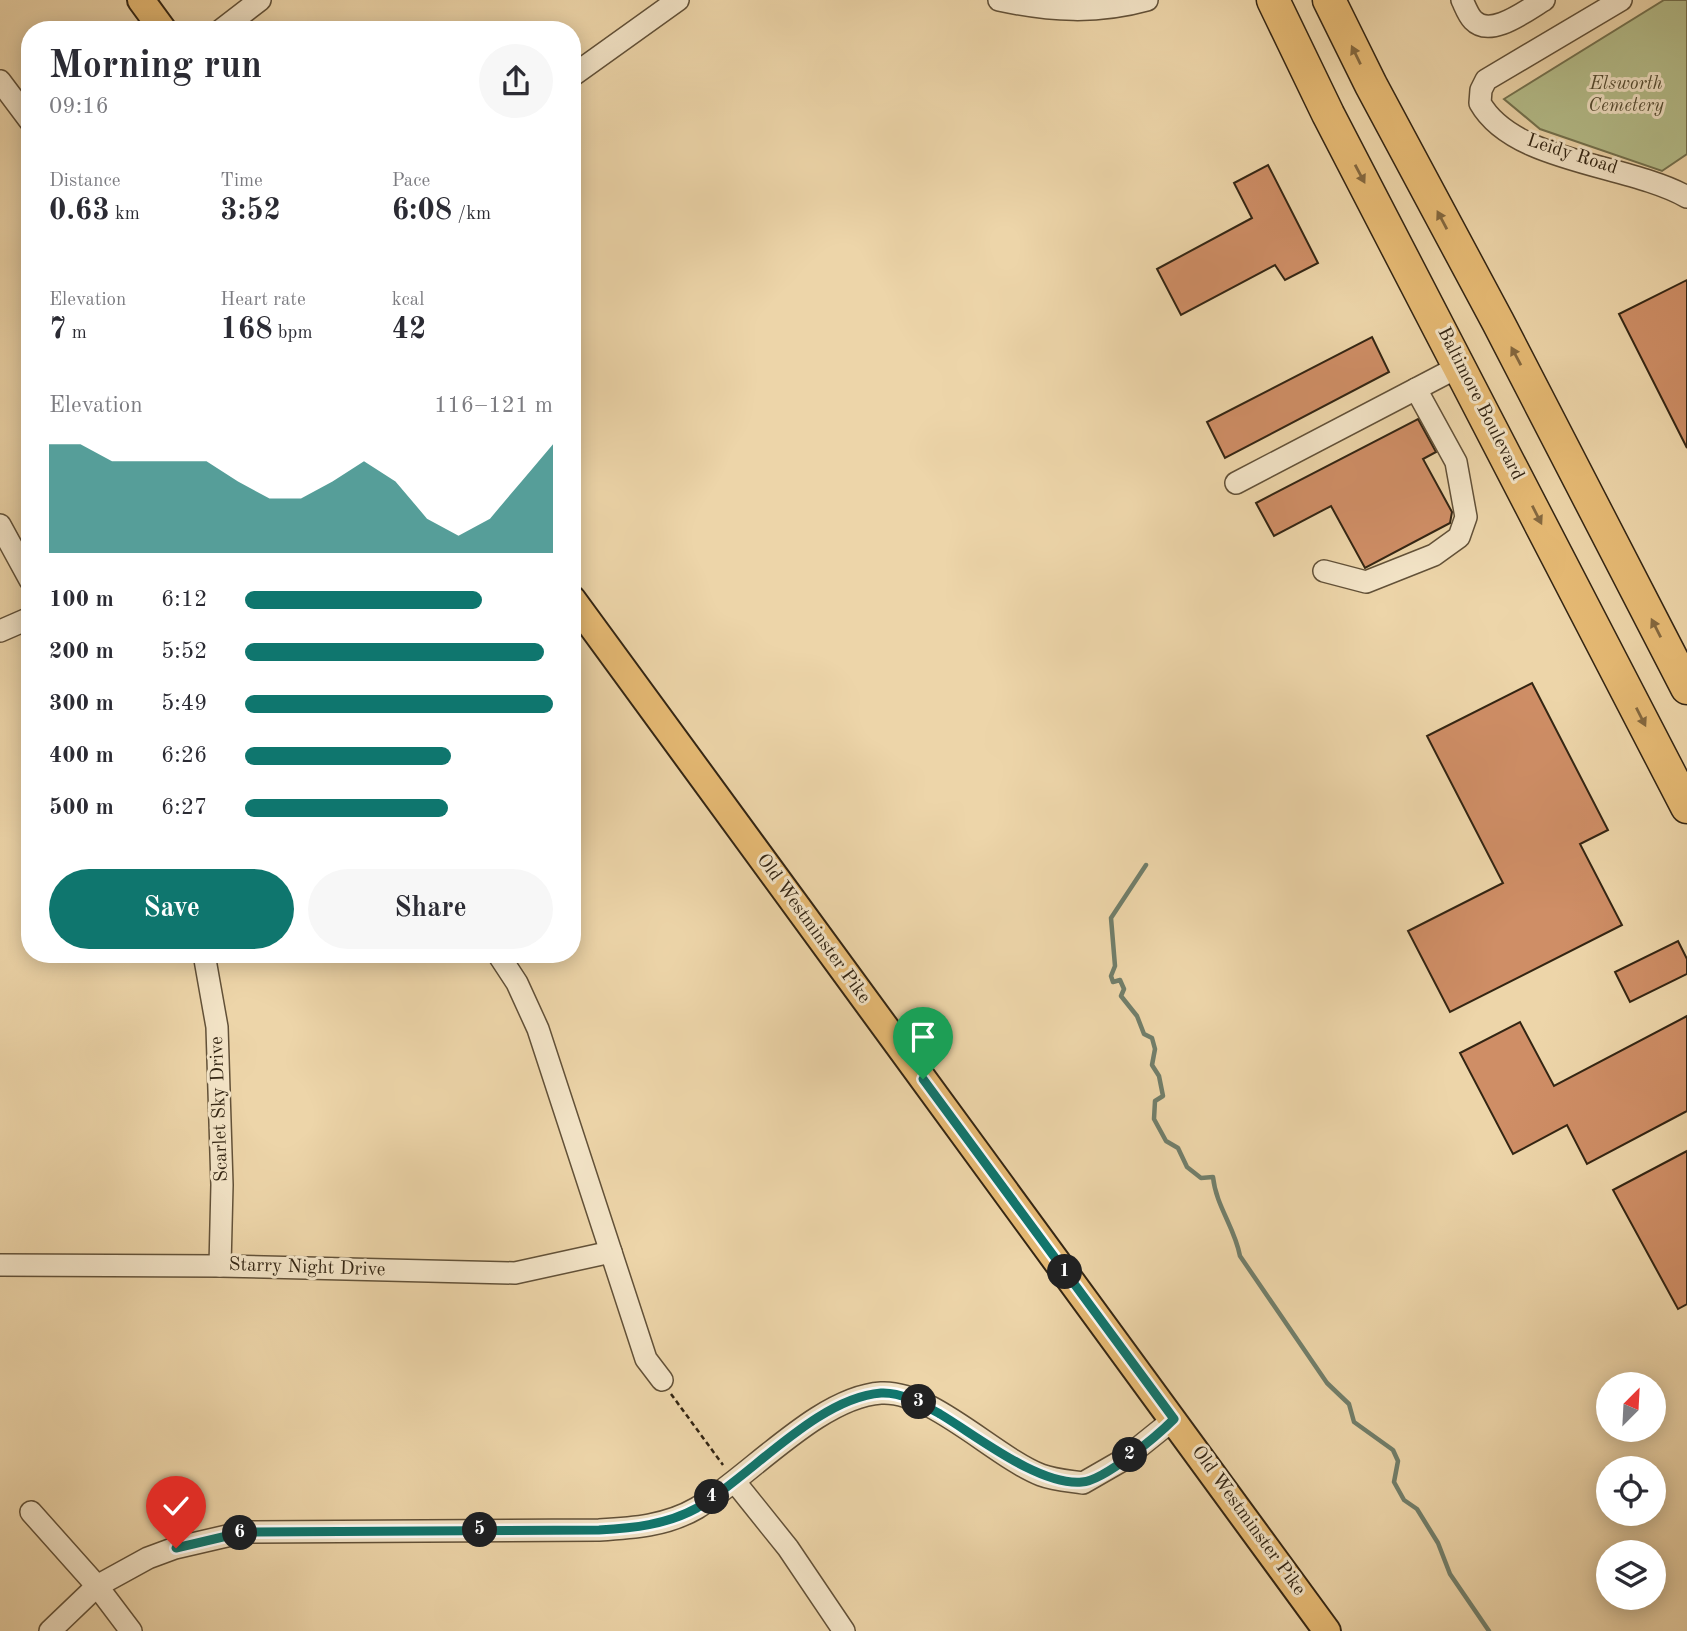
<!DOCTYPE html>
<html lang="en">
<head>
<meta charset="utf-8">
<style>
  :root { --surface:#fff; --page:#f7f7f7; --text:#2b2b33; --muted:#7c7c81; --accent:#0f766e }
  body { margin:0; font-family:"Old Standard TT",serif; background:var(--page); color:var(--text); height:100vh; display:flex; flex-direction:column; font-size:26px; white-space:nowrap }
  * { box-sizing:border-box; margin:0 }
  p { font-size:23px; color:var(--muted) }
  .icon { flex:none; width:38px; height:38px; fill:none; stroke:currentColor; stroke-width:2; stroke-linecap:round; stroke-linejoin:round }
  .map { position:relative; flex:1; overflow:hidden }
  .sheet { position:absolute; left:21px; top:21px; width:560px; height:942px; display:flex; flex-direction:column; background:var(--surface); border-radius:28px; box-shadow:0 4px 18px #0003 }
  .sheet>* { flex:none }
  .needle { width:46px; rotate:24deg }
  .buttons { position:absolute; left:1596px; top:1372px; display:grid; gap:14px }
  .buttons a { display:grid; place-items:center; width:70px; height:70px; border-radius:50%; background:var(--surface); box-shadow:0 4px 18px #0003; font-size:35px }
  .pin { position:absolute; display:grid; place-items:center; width:60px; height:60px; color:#fff; margin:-72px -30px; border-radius:50% 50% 50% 0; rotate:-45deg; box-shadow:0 0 7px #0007 }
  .pin .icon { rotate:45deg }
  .km { position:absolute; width:35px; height:35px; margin:-18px; border-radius:50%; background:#222; color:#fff; font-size:19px; line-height:35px; text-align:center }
  .round { display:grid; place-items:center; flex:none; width:74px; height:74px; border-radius:37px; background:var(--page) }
  .summary { display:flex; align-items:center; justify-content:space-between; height:119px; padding:0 28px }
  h1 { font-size:38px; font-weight:600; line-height:52px }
  .metrics { display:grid; grid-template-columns:repeat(3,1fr); gap:10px; height:119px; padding:7px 28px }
  .metrics div { display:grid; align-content:center }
  .metrics b { font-size:30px; font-weight:600 }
  .metrics small { font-size:19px; font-weight:400 }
  .metrics p { font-size:19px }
  .chart { height:196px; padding:14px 28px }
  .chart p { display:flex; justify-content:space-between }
  .chart svg { width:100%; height:126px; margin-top:7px; fill:var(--accent); opacity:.7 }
  .primary-button { display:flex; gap:14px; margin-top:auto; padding:14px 28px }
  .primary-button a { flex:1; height:80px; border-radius:42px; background:var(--accent); color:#fff; font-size:28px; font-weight:600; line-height:80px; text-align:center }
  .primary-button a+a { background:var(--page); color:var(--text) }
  ul { padding:0 28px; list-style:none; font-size:23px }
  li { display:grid; grid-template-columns:112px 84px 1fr; align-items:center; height:52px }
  li i { height:18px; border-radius:9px; background:var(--accent) }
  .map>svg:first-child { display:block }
  .green { fill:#b5be8b; stroke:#74724f; stroke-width:2 }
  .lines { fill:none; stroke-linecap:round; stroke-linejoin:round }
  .stream { stroke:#717e6a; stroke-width:4.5 }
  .building { fill:#cf8e66; stroke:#332513; stroke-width:2 }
  .minor-casing { stroke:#625138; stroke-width:24 }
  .major-casing { stroke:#332513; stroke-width:30 }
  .highway-casing { stroke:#332513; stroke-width:35 }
  .path { stroke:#332513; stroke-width:2.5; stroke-dasharray:5 3.5; stroke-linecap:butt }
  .minor { stroke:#f3e4c7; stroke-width:21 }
  .major { stroke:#e6ba74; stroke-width:26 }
  .highway { stroke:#e6ba74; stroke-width:32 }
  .oneway { fill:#84683f }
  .route-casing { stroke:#fff; stroke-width:14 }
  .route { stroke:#0f766e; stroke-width:9 }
  .labels { text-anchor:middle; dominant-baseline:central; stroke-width:6; stroke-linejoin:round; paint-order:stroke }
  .park-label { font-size:19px; font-style:italic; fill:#544b31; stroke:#f3e4c7 }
  .street-label { font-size:19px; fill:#332513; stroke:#f3e4c7 }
</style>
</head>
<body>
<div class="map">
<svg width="1687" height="1631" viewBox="0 0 1687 1631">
  <rect width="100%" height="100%" fill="#edd5a9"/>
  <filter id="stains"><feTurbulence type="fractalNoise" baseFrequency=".00286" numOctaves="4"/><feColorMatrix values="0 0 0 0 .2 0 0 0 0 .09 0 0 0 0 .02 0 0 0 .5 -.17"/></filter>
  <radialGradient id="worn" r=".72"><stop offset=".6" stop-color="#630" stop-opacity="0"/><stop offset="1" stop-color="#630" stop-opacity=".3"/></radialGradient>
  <polygon class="green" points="1664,0 1687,0 1687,154 1662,171 1540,129 1504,99"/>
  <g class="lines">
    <path class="stream" d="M1146 865 1111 918 1115 966 1111 976 1113 982 1120 980 1124 989 1121 996 1137 1016 1144 1034 1152 1038 1155 1049 1152 1065 1159 1076 1163 1096 1155 1101 1154 1119 1166 1141 1178 1148 1187 1167 1201 1178 1213 1177C1216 1206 1235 1228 1240 1256L1327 1383 1349 1404 1354 1422 1393 1450 1398 1461 1394 1482 1404 1500 1417 1509 1438 1543 1450 1574 1489 1631"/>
  </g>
  <g class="building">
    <polygon points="1268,165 1318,263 1285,280 1275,265 1181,315 1157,269 1252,218 1234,183"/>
    <polygon points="1687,280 1687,448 1619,314"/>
    <polygon points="1372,337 1389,372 1225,458 1207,422"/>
    <polygon points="1418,419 1436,452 1423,459 1452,512 1450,523 1365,568 1331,506 1274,536 1256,503"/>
    <polygon points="1532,683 1608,830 1580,844 1622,925 1450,1012 1408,931 1503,883 1427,736"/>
    <polygon points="1678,941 1687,959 1687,974 1630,1002 1615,972"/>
    <polygon points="1687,1016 1687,1111 1587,1164 1567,1125 1513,1154 1460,1053 1520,1022 1554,1086"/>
    <polygon points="1687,1151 1687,1304 1678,1309 1613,1190"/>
  </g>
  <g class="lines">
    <g class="minor-casing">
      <g id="minor">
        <path d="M999 0C1050 11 1097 14 1147 0"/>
        <path d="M1462 0C1465 6 1468 15 1473 20 1491 39 1528 9 1544 0"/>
        <path d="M1621 0 1486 80 1481 90 1480 103C1514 163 1629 164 1687 197"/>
        <polyline points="221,30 260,0"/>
        <polyline points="572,76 678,0"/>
        <polyline points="0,81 30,121"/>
        <polyline points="1236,483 1460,366"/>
        <polyline points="0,525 30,580"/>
        <polyline points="1324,571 1366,582 1434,555 1459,537 1466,517 1456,462 1416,389"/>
        <polyline points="0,631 30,618"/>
        <polyline points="204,954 217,1027 222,1185 220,1266"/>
        <polyline points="498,954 517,983 538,1029 646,1359 662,1380"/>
        <polyline points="0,1265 220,1266 515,1273 611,1252"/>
        <polyline points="735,1482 788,1548 844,1631"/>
        <polyline points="31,1512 97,1586 131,1631"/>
        <path d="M50 1631 97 1586 148 1558 175 1548 244 1532 599 1530C633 1528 666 1526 697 1508 750 1476 819 1397 881 1393 931 1390 995 1457 1041 1475 1054 1480 1070 1481 1083 1483L1123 1460 1174 1419"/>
      </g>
    </g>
    <g class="major-casing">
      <g id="major">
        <polyline points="141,0 163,30"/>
        <polyline points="572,599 1327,1631"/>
      </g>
    </g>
    <g class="highway-casing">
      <g id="highway">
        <polyline points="1273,0 1328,114 1687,807"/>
        <polyline points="1329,0 1371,85 1498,322 1687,688"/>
      </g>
    </g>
    <polyline class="path" points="671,1394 723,1465"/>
    <use href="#minor" class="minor"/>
    <use href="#major" class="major"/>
    <use href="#highway" class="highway"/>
  </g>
  <defs><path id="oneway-solid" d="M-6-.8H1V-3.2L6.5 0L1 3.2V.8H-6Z" transform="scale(1.75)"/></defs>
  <g class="oneway">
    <use href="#oneway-solid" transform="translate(1356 55) rotate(-116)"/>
    <use href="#oneway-solid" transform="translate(1360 174) rotate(62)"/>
    <use href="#oneway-solid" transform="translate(1442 220) rotate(-118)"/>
    <use href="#oneway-solid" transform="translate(1516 356) rotate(-118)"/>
    <use href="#oneway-solid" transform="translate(1537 515) rotate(63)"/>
    <use href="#oneway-solid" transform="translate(1656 628) rotate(-117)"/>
    <use href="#oneway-solid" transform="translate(1641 717) rotate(63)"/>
  </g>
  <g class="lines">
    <g class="route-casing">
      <path id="route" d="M176 1548 244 1532 599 1530C633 1528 666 1525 697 1508 751 1476 817 1398 881 1393 902 1392 922 1404 940 1414 977 1436 1039 1486 1082 1482 1104 1481 1158 1435 1174 1419L923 1079"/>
    </g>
    <use href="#route" class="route"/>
  </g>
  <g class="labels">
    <g class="park-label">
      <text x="1626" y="84">Elsworth<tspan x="1626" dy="22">Cemetery</tspan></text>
    </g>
    <g class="street-label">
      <text transform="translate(1572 155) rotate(18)">Leidy Road</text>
      <text transform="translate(1480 404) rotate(63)">Baltimore Boulevard</text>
      <text transform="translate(813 929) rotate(54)">Old Westminster Pike</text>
      <text transform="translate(220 1109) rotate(-92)">Scarlet Sky Drive</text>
      <text transform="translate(307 1268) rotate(2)">Starry Night Drive</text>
      <text transform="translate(1248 1521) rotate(54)">Old Westminster Pike</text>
    </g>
  </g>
  <rect width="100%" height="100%" filter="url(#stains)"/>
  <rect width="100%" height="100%" fill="url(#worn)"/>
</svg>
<div class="buttons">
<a><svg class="needle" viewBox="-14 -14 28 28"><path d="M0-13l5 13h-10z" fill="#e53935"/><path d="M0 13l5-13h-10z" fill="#7c7c81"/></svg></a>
<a><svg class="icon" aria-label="locate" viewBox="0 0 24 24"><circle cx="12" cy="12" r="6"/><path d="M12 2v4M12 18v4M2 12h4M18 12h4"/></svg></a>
<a><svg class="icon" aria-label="layers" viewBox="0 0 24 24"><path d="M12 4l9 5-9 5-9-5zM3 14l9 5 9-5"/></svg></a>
</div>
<div class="pin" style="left:923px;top:1079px;background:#1e9e55"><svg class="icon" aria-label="arrive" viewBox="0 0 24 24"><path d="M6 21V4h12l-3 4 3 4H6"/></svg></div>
<div class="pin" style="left:176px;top:1548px;background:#d93025"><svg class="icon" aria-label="check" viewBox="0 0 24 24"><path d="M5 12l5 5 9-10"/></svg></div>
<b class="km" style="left:1065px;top:1272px">1</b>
<b class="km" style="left:1130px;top:1455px">2</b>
<b class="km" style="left:919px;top:1402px">3</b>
<b class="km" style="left:712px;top:1497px">4</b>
<b class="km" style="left:480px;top:1530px">5</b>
<b class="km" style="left:240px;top:1533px">6</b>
<section class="sheet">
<div class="summary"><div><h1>Morning run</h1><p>09:16</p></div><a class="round"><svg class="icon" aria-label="share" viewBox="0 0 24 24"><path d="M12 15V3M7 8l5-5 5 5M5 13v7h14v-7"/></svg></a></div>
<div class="metrics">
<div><p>Distance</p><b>0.63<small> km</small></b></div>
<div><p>Time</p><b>3:52</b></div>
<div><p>Pace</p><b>6:08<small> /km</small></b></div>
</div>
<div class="metrics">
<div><p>Elevation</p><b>7<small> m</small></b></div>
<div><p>Heart rate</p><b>168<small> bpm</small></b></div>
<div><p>kcal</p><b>42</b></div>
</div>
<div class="chart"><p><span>Elevation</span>116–121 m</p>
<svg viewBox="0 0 160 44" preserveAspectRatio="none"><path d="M0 44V6L10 6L20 12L30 12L40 12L50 12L60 19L70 25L80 25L90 19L100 12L110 19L120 32L130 38L140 32L150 19L160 6V44z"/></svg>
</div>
<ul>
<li><b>100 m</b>6:12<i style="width:77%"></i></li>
<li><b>200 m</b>5:52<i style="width:97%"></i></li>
<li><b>300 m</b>5:49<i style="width:100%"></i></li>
<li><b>400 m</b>6:26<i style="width:67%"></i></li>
<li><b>500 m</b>6:27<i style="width:66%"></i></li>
</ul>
<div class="primary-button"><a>Save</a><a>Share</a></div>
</section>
</div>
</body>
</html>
